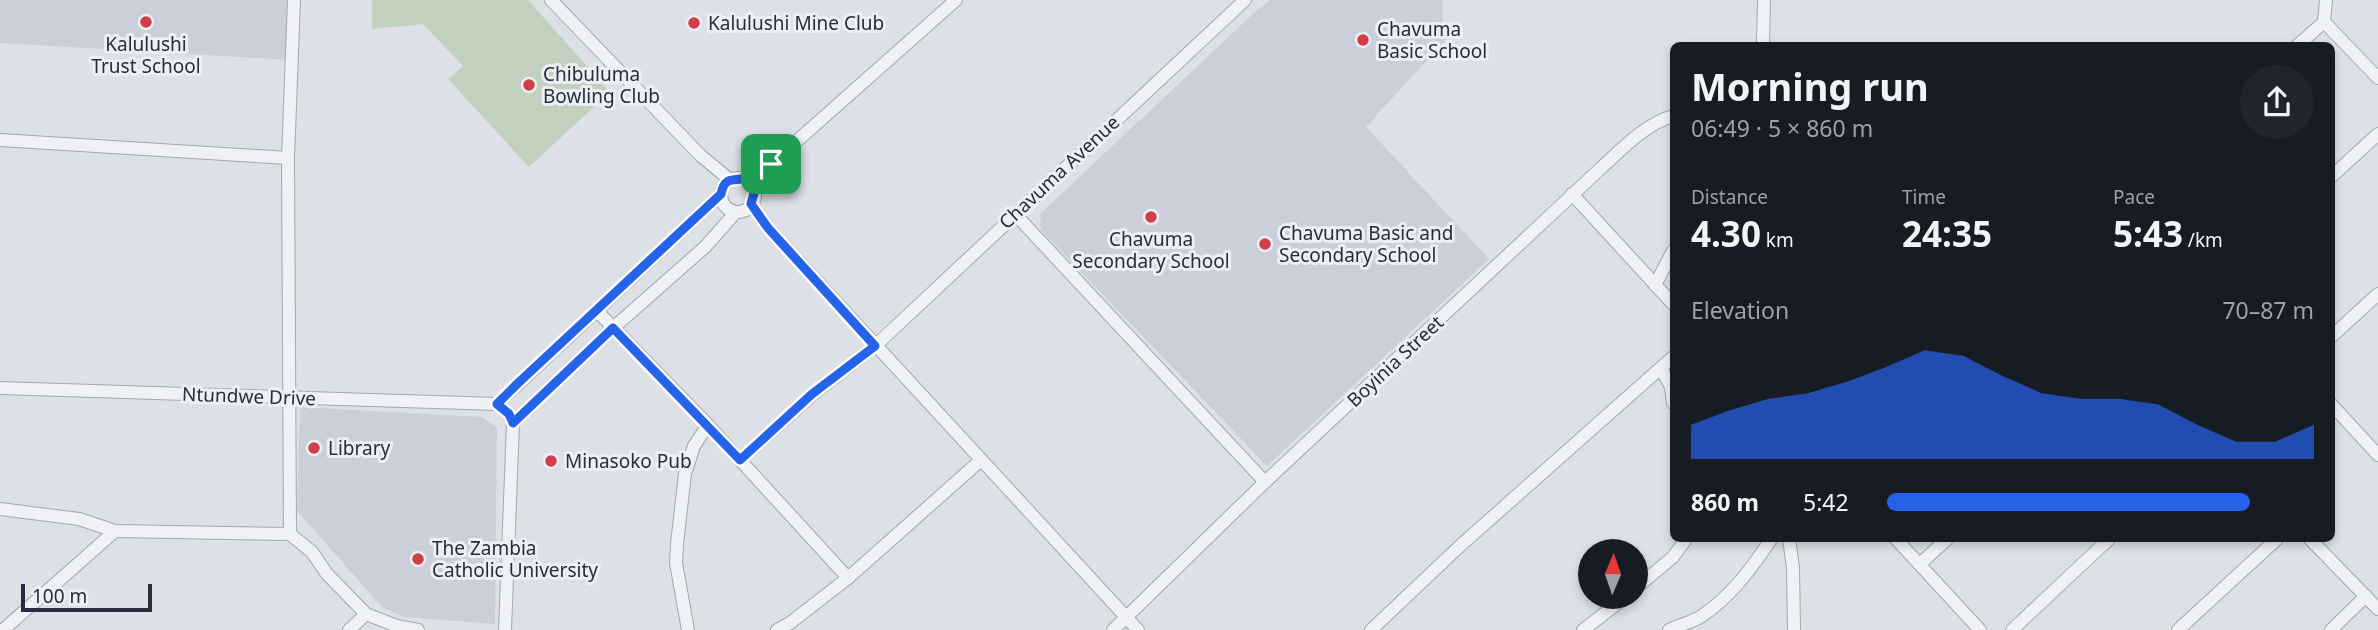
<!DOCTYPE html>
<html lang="en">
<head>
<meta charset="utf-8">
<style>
  :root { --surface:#171b24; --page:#20242c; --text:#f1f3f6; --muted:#9ea1a6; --accent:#2563eb }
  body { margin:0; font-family:"Noto Sans",sans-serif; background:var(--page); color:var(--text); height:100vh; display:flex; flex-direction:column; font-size:26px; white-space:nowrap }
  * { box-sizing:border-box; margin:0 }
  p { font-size:23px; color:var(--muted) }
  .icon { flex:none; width:38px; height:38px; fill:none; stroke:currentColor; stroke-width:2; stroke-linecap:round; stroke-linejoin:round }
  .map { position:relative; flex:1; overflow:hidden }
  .details { position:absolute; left:1670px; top:42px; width:665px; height:500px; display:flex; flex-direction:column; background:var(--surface); border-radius:10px; box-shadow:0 4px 10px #0003 }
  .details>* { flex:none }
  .needle { width:46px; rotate:2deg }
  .fabs { position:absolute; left:1578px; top:539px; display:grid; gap:14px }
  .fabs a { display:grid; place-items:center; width:70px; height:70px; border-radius:50%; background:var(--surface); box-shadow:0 4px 10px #0003; font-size:35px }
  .scale { position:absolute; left:21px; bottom:18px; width:131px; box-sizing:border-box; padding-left:7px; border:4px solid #262d3e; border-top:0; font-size:19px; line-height:24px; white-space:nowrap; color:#262d3e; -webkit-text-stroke:5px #eceff5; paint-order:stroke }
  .pin { position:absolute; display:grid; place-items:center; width:60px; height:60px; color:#fff; margin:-30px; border-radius:14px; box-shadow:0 4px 10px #0006 }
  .round { display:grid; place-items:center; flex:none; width:74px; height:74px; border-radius:37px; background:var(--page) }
  .overview { display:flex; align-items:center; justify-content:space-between; height:119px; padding:0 21px }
  h1 { font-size:38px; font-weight:700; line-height:52px }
  .figures { display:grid; grid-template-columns:repeat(3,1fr); gap:10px; height:119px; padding:7px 21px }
  .figures div { display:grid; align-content:center }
  .figures b { font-size:35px; font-weight:700 }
  .figures small { font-size:19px; font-weight:400 }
  .figures p { font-size:19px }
  .chart { height:196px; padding:14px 21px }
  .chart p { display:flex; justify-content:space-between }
  .chart svg { width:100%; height:126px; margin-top:7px; fill:var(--accent); opacity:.7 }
  ul { padding:0 21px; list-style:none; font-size:23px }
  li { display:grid; grid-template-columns:112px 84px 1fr; align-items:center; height:52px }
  li i { height:18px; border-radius:9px; background:var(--accent) }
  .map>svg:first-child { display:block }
  .built { fill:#cbcfd9 }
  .green { fill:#c1d1be }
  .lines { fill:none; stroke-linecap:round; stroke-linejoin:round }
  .minor-casing { stroke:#a2a7b1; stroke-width:14 }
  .minor { stroke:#f0f1f6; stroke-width:12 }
  .route-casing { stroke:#fff; stroke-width:14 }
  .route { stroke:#2563eb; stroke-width:9 }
  .poi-dot { fill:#d03e48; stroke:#eceff5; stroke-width:2.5 }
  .labels { text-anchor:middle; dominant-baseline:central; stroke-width:6; stroke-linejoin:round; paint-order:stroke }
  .poi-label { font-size:19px; fill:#262d3e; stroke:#eceff5; text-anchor:start }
  .street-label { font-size:19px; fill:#262d3e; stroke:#eceff5 }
</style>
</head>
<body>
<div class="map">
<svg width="2378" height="630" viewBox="0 0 2378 630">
  <rect width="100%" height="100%" fill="#dde0e7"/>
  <g class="built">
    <polygon points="0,0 293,0 291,60 0,43"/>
    <polygon points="1270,0 1443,0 1442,24 1450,35 1366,127 1489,259 1267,466 1041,230 1040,214 1254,13"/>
    <polygon points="300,407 482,417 497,428 495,624 404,617 383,608 297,511"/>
  </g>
  <polygon class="green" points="372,0 528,0 610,92 529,167 448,79 463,66 423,24 372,29"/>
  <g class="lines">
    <g class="minor-casing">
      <g id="minor">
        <polyline points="294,0 288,158 290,534 312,552 327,574 366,614 397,626 418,630"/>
        <polyline points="551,0 700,155 730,180"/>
        <polyline points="2324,22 2378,78"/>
        <polyline points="1763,46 1764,0"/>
        <polyline points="2297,46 2324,22 2326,0"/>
        <polyline points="0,140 288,158"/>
        <polyline points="2331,177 2378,134"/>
        <circle cx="738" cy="195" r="17"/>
        <polyline points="745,179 771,164 956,0"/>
        <polyline points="1572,194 1673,304"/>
        <polyline points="751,204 768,228 1138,630"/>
        <polyline points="1015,214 1265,482"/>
        <polyline points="1655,285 1673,251"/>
        <polyline points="596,310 708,425 848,578"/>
        <polyline points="2331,337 2378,294"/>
        <polyline points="1661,368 1671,387 1673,403"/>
        <polyline points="0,388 497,404"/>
        <polyline points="497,404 721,194"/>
        <polyline points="497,404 509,414 513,423 505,630"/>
        <polyline points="2331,404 2378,455"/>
        <polyline points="513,423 613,328 705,247 736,212"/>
        <polyline points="740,460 812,395 875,346 1245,0"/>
        <polyline points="0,509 79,519 115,531 290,534"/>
        <polyline points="1789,539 1793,568 1794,630"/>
        <polyline points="1896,539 1980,630"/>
        <polyline points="2310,539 2378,609"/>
        <polyline points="1920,564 1947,539"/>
        <polyline points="1636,588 1673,557 1686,539"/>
        <polyline points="3,630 115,531"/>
        <polyline points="349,630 366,614"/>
        <polyline points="688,630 676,563 677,544 685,474 694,446 708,425"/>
        <polyline points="777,630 790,623 848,578 981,460"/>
        <path d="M1113 630 1265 482 1601 168C1622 149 1645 124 1673 116"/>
        <polyline points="1371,630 1461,545 1673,357"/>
        <polyline points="1583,630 1626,597"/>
        <path d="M1669 630C1679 625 1690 623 1700 617 1730 598 1752 568 1771 539"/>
        <polyline points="2012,630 2109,539"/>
        <polyline points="2178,630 2277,539"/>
        <polyline points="2331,630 2366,596"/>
      </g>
    </g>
    <use href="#minor" class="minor"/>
  </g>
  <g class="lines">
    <g class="route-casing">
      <path id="route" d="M771 164 754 193 751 204 768 228 875 346 812 394 740 460 613 328 513 423 509 414 497 404 516 385 721 194C725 175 734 182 746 178 755 175 764 168 771 164Z"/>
    </g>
    <use href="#route" class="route"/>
  </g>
  <g class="poi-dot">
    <circle cx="146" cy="22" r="7"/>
    <circle cx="694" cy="23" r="7"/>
    <circle cx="1363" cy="40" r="7"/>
    <circle cx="529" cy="85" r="7"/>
    <circle cx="1151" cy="217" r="7"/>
    <circle cx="1265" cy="244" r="7"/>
    <circle cx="314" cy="448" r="7"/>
    <circle cx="551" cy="461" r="7"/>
    <circle cx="418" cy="559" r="7"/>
  </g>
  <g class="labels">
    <g class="poi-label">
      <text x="708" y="23">Kalulushi Mine Club</text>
      <text x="1377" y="29">Chavuma<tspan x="1377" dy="22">Basic School</tspan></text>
      <text x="146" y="44" text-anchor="middle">Kalulushi<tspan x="146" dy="22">Trust School</tspan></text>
      <text x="543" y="74">Chibuluma<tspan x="543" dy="22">Bowling Club</tspan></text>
      <text x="1279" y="233">Chavuma Basic and<tspan x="1279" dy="22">Secondary School</tspan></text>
      <text x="1151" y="239" text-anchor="middle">Chavuma<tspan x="1151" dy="22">Secondary School</tspan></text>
      <text x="328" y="448">Library</text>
      <text x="565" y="461">Minasoko Pub</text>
      <text x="432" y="548">The Zambia<tspan x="432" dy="22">Catholic University</tspan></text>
    </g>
    <g class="street-label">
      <text transform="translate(1059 172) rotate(-43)">Chavuma Avenue</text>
      <text transform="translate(1395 361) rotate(-43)">Boyinia Street</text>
      <text transform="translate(249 396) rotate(2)">Ntundwe Drive</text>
    </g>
  </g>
</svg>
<div class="fabs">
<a><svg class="needle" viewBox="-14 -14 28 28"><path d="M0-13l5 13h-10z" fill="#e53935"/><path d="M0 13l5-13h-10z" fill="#9ea1a6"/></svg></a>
</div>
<div class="scale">100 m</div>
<div class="pin" style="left:771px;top:164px;background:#1e9e55"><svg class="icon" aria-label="arrive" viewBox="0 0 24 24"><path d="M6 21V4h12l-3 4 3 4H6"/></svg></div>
<section class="details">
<div class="overview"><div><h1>Morning run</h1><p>06:49 · 5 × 860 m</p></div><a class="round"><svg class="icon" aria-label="share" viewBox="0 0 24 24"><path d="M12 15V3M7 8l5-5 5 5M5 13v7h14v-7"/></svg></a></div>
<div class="figures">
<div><p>Distance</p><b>4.30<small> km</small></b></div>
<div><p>Time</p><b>24:35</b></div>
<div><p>Pace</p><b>5:43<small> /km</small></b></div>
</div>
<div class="chart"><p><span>Elevation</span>70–87 m</p>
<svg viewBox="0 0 160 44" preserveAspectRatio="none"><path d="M0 44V32L10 27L20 23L30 21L40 17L50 12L60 6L70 8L80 15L90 21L100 23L110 23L120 25L130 32L140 38L150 38L160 32V44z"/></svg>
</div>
<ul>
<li><b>860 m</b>5:42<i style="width:85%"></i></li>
</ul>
</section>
</div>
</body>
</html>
